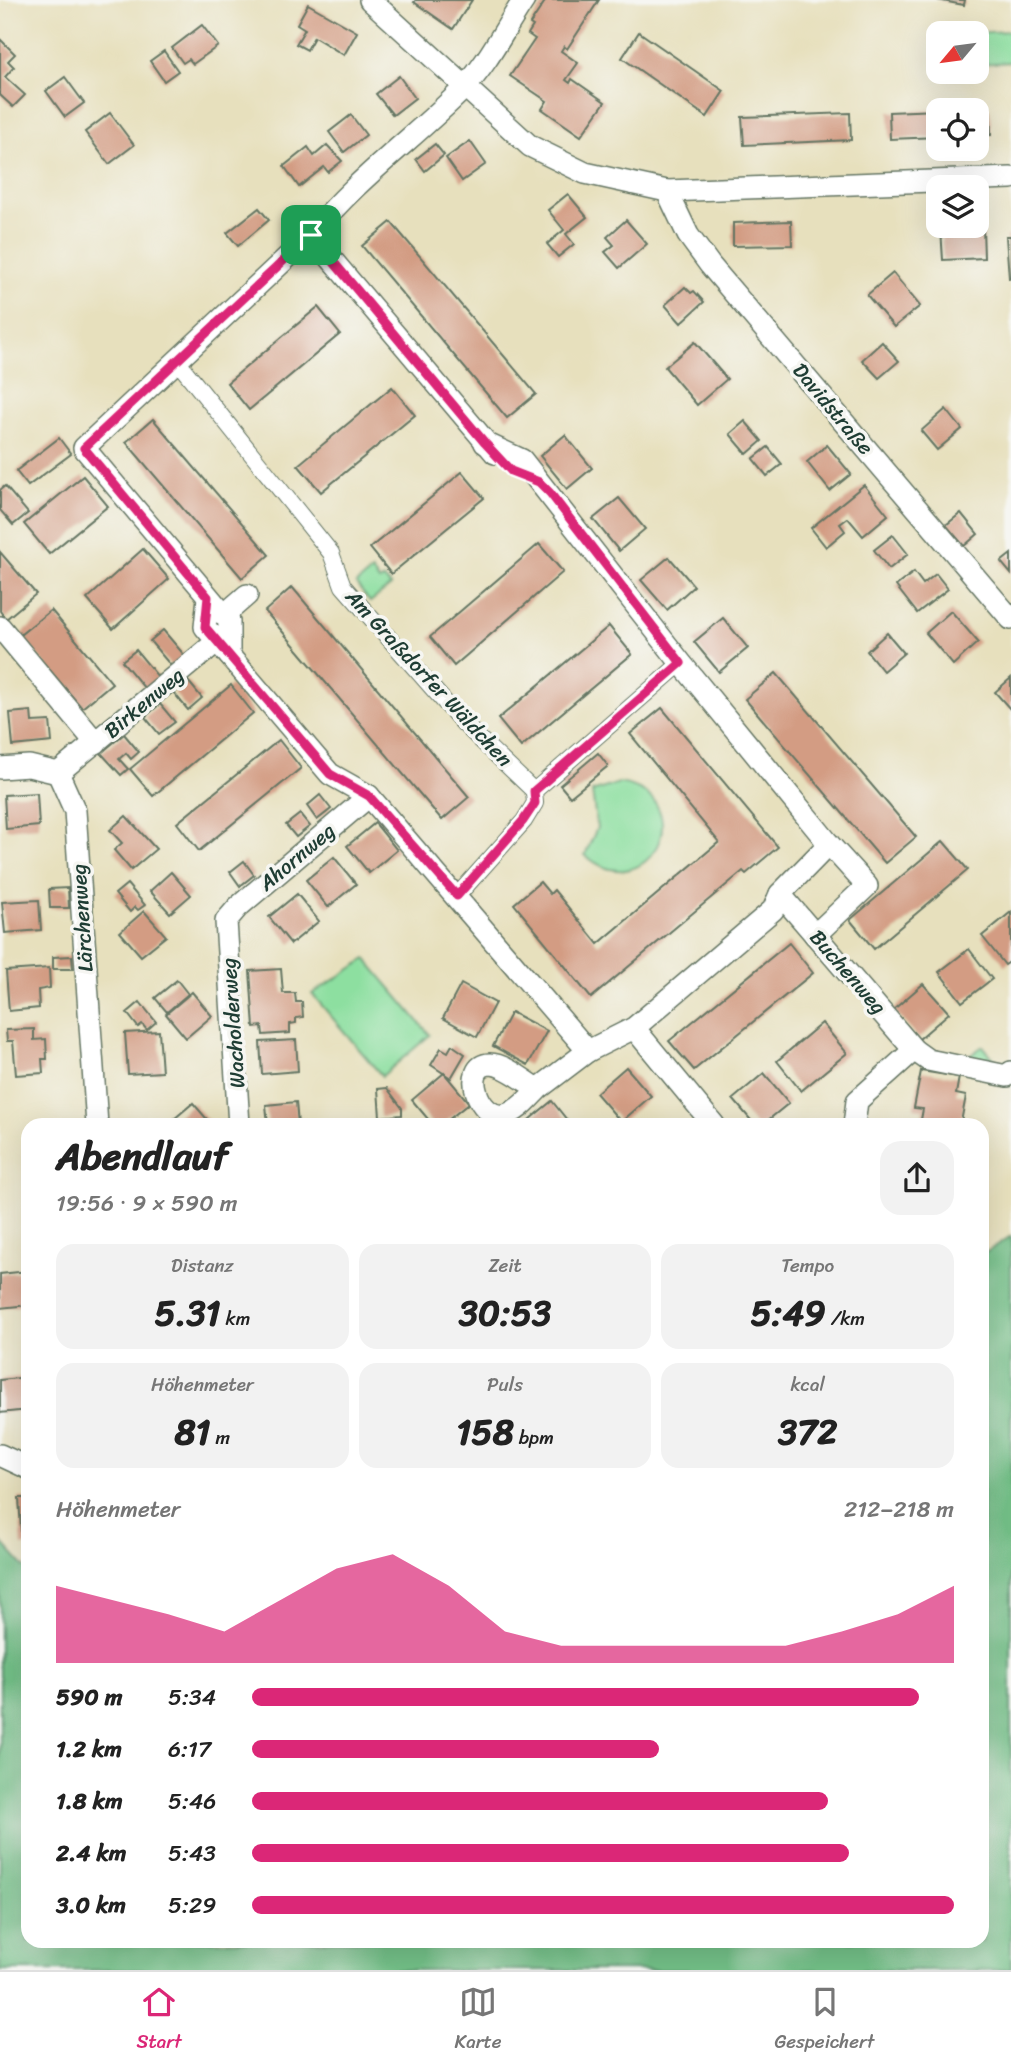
<!DOCTYPE html>
<html lang="de">
<head>
<meta charset="utf-8">
<style>
  :root { --surface:#fff; --page:#f2f2f2; --text:#222; --muted:#767676; --line:#e0e0e0; --accent:#db2777 }
  body { margin:0; font-family:Sriracha,sans-serif; background:var(--page); color:var(--text); height:100vh; display:flex; flex-direction:column; font-size:26px; white-space:nowrap }
  * { box-sizing:border-box; margin:0 }
  p { font-size:23px; color:var(--muted) }
  .icon { flex:none; width:38px; height:38px; fill:none; stroke:currentColor; stroke-width:2; stroke-linecap:round; stroke-linejoin:round }
  .map { position:relative; flex:1; overflow:hidden }
  .drawer { position:absolute; left:21px; top:1118px; width:968px; height:830px; display:flex; flex-direction:column; background:var(--surface); border-radius:21px; box-shadow:0 7px 28px #0002 }
  .drawer>* { flex:none }
  .needle { width:46px; rotate:241deg }
  .fabs { position:absolute; left:926px; top:21px; display:grid; gap:14px }
  .fabs a { display:grid; place-items:center; width:63px; height:63px; border-radius:14px; background:var(--surface); box-shadow:0 7px 28px #0002; font-size:35px }
  .pin { position:absolute; display:grid; place-items:center; width:60px; height:60px; color:#fff; margin:-30px; border-radius:14px; box-shadow:0 4px 10px #0006 }
  .round { display:grid; place-items:center; flex:none; width:74px; height:74px; border-radius:21px; background:var(--page) }
  .head { display:flex; align-items:center; justify-content:space-between; height:119px; padding:0 35px }
  h1 { font-size:38px; font-weight:800; line-height:52px }
  .stats { display:grid; grid-template-columns:repeat(3,1fr); gap:10px; height:119px; padding:7px 35px }
  .stats div { display:grid; align-content:center; border-radius:18px; background:var(--page); text-align:center }
  .stats b { font-size:35px; font-weight:800 }
  .stats small { font-size:19px; font-weight:400 }
  .stats p { font-size:19px }
  .chart { height:196px; padding:14px 35px }
  .chart p { display:flex; justify-content:space-between }
  .chart svg { width:100%; height:126px; margin-top:7px; fill:var(--accent); opacity:.7 }
  ul { padding:0 35px; list-style:none; font-size:23px }
  li { display:grid; grid-template-columns:112px 84px 1fr; align-items:center; height:52px }
  li i { height:18px; border-radius:9px; background:var(--accent) }
  .dock { display:flex; justify-content:space-around; align-items:center; height:98px; border-top:2px solid var(--line); background:var(--surface); font-size:19px; color:var(--muted) }
  .dock a { display:grid; justify-items:center; gap:4px }
  .dock .selected { color:var(--accent) }
  .map>svg:first-child { display:block }
  .green { fill:#8ddfa0; stroke:#568e6a; stroke-width:2 }
  .forest { fill:#72be86; stroke:#487e5d; stroke-width:2 }
  .building { fill:#d39c83 }
  .lines { fill:none; stroke-linecap:round; stroke-linejoin:round }
  .pedestrian-casing { stroke:#657664; stroke-width:18 }
  .minor-casing { stroke:#657664; stroke-width:24 }
  .pedestrian { stroke:#fff; stroke-width:16 }
  .minor { stroke:#fff; stroke-width:21 }
  .route-casing { stroke:#fff; stroke-width:14 }
  .route { stroke:#db2777; stroke-width:9 }
  .labels { text-anchor:middle; dominant-baseline:central; stroke-width:7; stroke-linejoin:round; paint-order:stroke }
  .street-label { font-size:21px; fill:#1f3d34; stroke:#f6f6f2 }
</style>
</head>
<body>
<div class="map">
<svg width="1011" height="1970" viewBox="0 0 1011 1970">
  <rect width="100%" height="100%" fill="#f6f6f2"/>
  <filter id="ink" filterUnits="userSpaceOnUse"><feTurbulence type="fractalNoise" baseFrequency=".0143" numOctaves="2"/><feDisplacementMap in="SourceGraphic" scale="14" xChannelSelector="R" yChannelSelector="G"/><feConvolveMatrix kernelMatrix="1 2 1 2 8 2 1 2 1" color-interpolation-filters="sRGB"/></filter>
  <filter id="wash" filterUnits="userSpaceOnUse"><feTurbulence type="fractalNoise" baseFrequency=".00686" numOctaves="4" result="noise"/><feDisplacementMap in="SourceGraphic" scale="28" xChannelSelector="R" yChannelSelector="G"/><feGaussianBlur stdDeviation="1.57" result="paint"/><feColorMatrix in="noise" values="0 0 0 0 0 0 0 0 0 0 0 0 0 0 0 0 0 1.4 0 .05"/><feComposite in="paint" operator="in"/></filter>
  <g filter="url(#wash)">
    <rect width="100%" height="100%" fill="#e7e0bd"/>
    <g class="green">
      <polygon points="1011,31 1011,62 977,64 976,33 970,33"/>
      <polygon points="372,571 379,581 384,579 391,586 370,602 356,584"/>
      <path d="M619 783C702 796 650 911 585 855L597 828 592 792Z"/>
      <polygon points="366,959 430,1035 382,1076 312,994"/>
      <polygon points="983,1046 1000,1066 964,1060"/>
    </g>
    <polygon class="forest" points="1011,1236 1011,1970 0,1970 0,1540 28,1571 28,1941 982,1941 982,1255"/>
    <g id="blocks">
      <g class="building">
        <polygon points="416,0 472,0 453,29 414,2"/>
        <polygon points="546,0 599,0 567,49 564,46 561,51 578,63 566,80 570,83 572,79 605,102 581,136 542,109 547,101 510,76 535,39 528,34 533,26 530,24"/>
        <polygon points="937,0 965,0 964,5"/>
        <polygon points="308,4 357,32 344,55 314,37 307,50 296,44 305,29 297,24"/>
        <polygon points="202,25 218,46 193,64 189,59 183,63 172,48"/>
        <polygon points="639,32 724,91 707,117 622,58"/>
        <polygon points="0,39 15,54 8,61 14,67 5,77 25,95 13,107 0,95"/>
        <polygon points="164,51 178,71 164,81 150,61"/>
        <polygon points="399,76 415,98 393,115 376,94"/>
        <polygon points="65,77 84,103 65,117 46,91"/>
        <polygon points="990,108 991,135 976,136 976,109"/>
        <polygon points="938,110 938,137 890,139 889,112"/>
        <polygon points="110,113 134,145 109,164 85,132"/>
        <polygon points="850,113 851,140 744,145 742,117"/>
        <polygon points="351,115 366,135 344,152 329,132"/>
        <polygon points="470,141 486,164 462,181 446,158"/>
        <polygon points="435,144 444,155 425,171 416,159"/>
        <polygon points="327,145 342,161 328,172 324,167 299,187 284,166 308,147 314,156"/>
        <polygon points="568,194 587,217 566,234 574,244 558,257 547,244 564,230 548,210"/>
        <polygon points="259,208 269,220 238,246 227,233"/>
        <polygon points="626,220 647,244 619,268 605,252 614,245 607,237"/>
        <polygon points="791,221 792,245 733,246 733,223"/>
        <polygon points="391,222 536,394 507,418 362,246"/>
        <polygon points="983,227 984,258 943,260 941,229"/>
        <polygon points="1006,236 1011,236 1011,278 1009,278"/>
        <polygon points="893,273 920,306 894,327 867,295"/>
        <polygon points="685,287 691,293 694,291 704,302 681,323 665,305"/>
        <polygon points="318,307 340,334 249,410 227,383"/>
        <polygon points="695,342 727,379 697,405 665,367"/>
        <polygon points="882,342 899,361 879,378 862,360"/>
        <polygon points="392,387 415,415 321,492 298,465"/>
        <polygon points="946,409 962,429 937,450 921,431"/>
        <polygon points="153,419 269,555 242,578 126,442"/>
        <polygon points="745,421 762,441 747,454 730,434"/>
        <polygon points="565,435 592,468 567,489 540,456"/>
        <polygon points="59,438 71,454 28,486 16,471"/>
        <polygon points="827,445 851,474 830,491 807,462"/>
        <polygon points="768,447 782,464 767,476 753,459"/>
        <polygon points="462,472 484,498 391,574 370,548"/>
        <polygon points="83,476 108,506 49,554 24,524"/>
        <polygon points="864,485 888,515 863,536 848,518 840,524 845,531 826,547 811,528"/>
        <polygon points="5,486 28,513 13,525 0,510 0,490"/>
        <polygon points="619,498 645,529 619,551 593,519"/>
        <polygon points="961,513 978,534 964,546 946,525"/>
        <polygon points="893,535 908,554 889,569 874,550"/>
        <polygon points="539,544 563,572 454,666 430,637"/>
        <polygon points="143,549 169,579 113,629 87,599"/>
        <polygon points="0,552 36,594 6,619 0,611"/>
        <polygon points="1011,554 1011,574 1001,562"/>
        <polygon points="669,557 694,586 667,610 641,580"/>
        <polygon points="914,572 923,584 936,574 948,589 917,613 896,586"/>
        <polygon points="292,587 469,797 442,820 265,611"/>
        <polygon points="51,610 112,683 82,708 20,635"/>
        <polygon points="951,611 978,642 953,665 926,633"/>
        <polygon points="723,618 748,648 719,672 694,642"/>
        <polygon points="609,626 632,654 521,747 498,719"/>
        <polygon points="163,630 185,656 172,667 150,641"/>
        <polygon points="887,633 904,653 883,671 867,651"/>
        <polygon points="136,650 159,678 145,689 122,661"/>
        <polygon points="776,673 916,837 885,863 745,699"/>
        <polygon points="1011,678 1011,710 995,692"/>
        <polygon points="188,681 202,698 188,710 174,693"/>
        <polygon points="231,685 253,713 153,796 130,769"/>
        <polygon points="160,704 175,722 159,734 145,717"/>
        <polygon points="662,708 778,847 746,874 743,871 591,998 514,904 540,882 550,894 554,890 598,944 719,842 630,734"/>
        <polygon points="31,711 32,722 50,721 52,742 13,746 10,713"/>
        <polygon points="124,734 139,752 131,759 126,753 119,759 128,769 121,775 101,753"/>
        <polygon points="279,740 301,768 199,851 177,823"/>
        <polygon points="598,753 608,766 570,797 560,785"/>
        <polygon points="37,793 39,826 6,829 4,795"/>
        <polygon points="320,795 331,809 317,820 307,806"/>
        <polygon points="300,814 310,826 296,837 286,825"/>
        <polygon points="126,816 156,849 131,870 114,850 122,843 110,830"/>
        <polygon points="375,823 397,850 369,873 347,846"/>
        <polygon points="943,841 968,870 874,949 850,920"/>
        <polygon points="334,857 356,884 328,907 306,880"/>
        <polygon points="244,861 254,875 240,886 230,872"/>
        <polygon points="171,872 191,895 170,913 150,891"/>
        <polygon points="127,884 145,905 138,910 135,907 130,912 115,894"/>
        <polygon points="68,888 69,908 50,908 49,889"/>
        <polygon points="297,894 319,921 291,944 269,917"/>
        <polygon points="39,900 41,930 5,933 2,902"/>
        <polygon points="144,911 166,936 141,956 120,932"/>
        <polygon points="1011,912 1011,961 1005,965 982,936"/>
        <polygon points="789,943 813,973 694,1070 669,1041"/>
        <polygon points="969,949 992,979 962,1002 939,972"/>
        <polygon points="72,956 73,969 53,969 53,957"/>
        <polygon points="49,968 50,988 38,990 39,1008 9,1011 6,971"/>
        <polygon points="281,969 283,993 295,993 296,1002 302,1002 303,1017 296,1018 296,1023 290,1024 290,1033 263,1035 262,1026 254,1027 250,971"/>
        <polygon points="177,980 188,994 167,1012 155,998"/>
        <polygon points="461,984 495,1003 477,1037 443,1018"/>
        <polygon points="923,984 949,1013 919,1039 893,1010"/>
        <polygon points="192,992 212,1016 186,1038 166,1014"/>
        <polygon points="140,1002 156,1022 147,1030 142,1024 138,1027 127,1013"/>
        <polygon points="511,1012 547,1031 528,1065 493,1046"/>
        <polygon points="822,1023 847,1053 801,1091 777,1061"/>
        <polygon points="34,1029 34,1040 46,1039 47,1059 42,1059 43,1073 16,1075 13,1041 7,1041 6,1030"/>
        <polygon points="159,1031 162,1072 128,1074 125,1033"/>
        <polygon points="296,1040 298,1071 262,1074 260,1042"/>
        <polygon points="452,1045 465,1054 451,1078 431,1065 441,1048 448,1052"/>
        <polygon points="626,1067 651,1096 621,1122 596,1093"/>
        <polygon points="921,1071 959,1077 956,1094 966,1096 961,1122 947,1120 946,1125 920,1125 923,1109 914,1108"/>
        <polygon points="444,1073 469,1103 442,1125 433,1125 412,1100"/>
        <polygon points="764,1073 789,1103 762,1125 755,1125 733,1099"/>
        <polygon points="387,1088 402,1108 402,1115 380,1117 378,1089"/>
        <polygon points="552,1101 571,1125 523,1125 536,1114"/>
        <polygon points="296,1102 298,1125 268,1125 266,1105"/>
        <polygon points="193,1103 212,1125 167,1125"/>
        <polygon points="28,1271 28,1305 0,1308 0,1274"/>
        <polygon points="28,1377 28,1410 0,1413 0,1380"/>
        <polygon points="19,1498 28,1498 28,1545 22,1546"/>
      </g>
    </g>
  </g>
  <g filter="url(#ink)">
    <use href="#blocks" fill-opacity="0" stroke="#657664" stroke-width="2"/>
    <g class="lines">
      <g class="pedestrian-casing">
        <g id="pedestrian">
          <polyline points="177,361 331,553 343,586 464,724 534,791"/>
          <polyline points="457,896 524,821 535,803 534,791 681,663"/>
        </g>
      </g>
      <g class="minor-casing">
        <g id="minor">
          <polyline points="370,0 530,146 585,173 667,191 1011,178"/>
          <polyline points="667,191 688,235 710,265 1011,619"/>
          <polyline points="311,235 495,453"/>
          <polyline points="208,597 205,627 330,774 369,796 588,1051 634,1028 773,910 780,894 829,844 681,663 522,460 485,443"/>
          <polyline points="224,615 247,595"/>
          <polyline points="0,627 96,743"/>
          <path d="M229 655V621L84 448 311 235C356 179 413 139 463 89 487 65 505 28 524 0"/>
          <polyline points="0,768 29,766 58,773"/>
          <polyline points="58,773 75,811 97,1125"/>
          <polyline points="58,773 226,634"/>
          <polyline points="780,894 914,1050 928,1060 1007,1076 1011,1072"/>
          <polyline points="815,935 867,886 829,844"/>
          <polyline points="634,1028 714,1125"/>
          <path d="M538 1089C529 1098 517 1113 504 1115 478 1120 461 1065 490 1064 505 1064 526 1082 538 1089L588 1051"/>
          <polyline points="239,1125 226,921 238,907 369,796"/>
          <polyline points="854,1125 857,1101 914,1050"/>
          <polyline points="0,1455 28,1468"/>
        </g>
      </g>
      <use href="#pedestrian" class="pedestrian"/>
      <use href="#minor" class="minor"/>
    </g>
  </g>
  <g class="lines" filter="url(#ink)">
    <g class="route-casing">
      <polygon id="route" points="311,235 485,443 511,471 539,482 550,493 681,663 534,791 535,803 523,821 457,896 369,796 330,774 205,627 208,597 84,448"/>
    </g>
    <use href="#route" class="route"/>
  </g>
  <g class="labels">
    <g class="street-label">
      <text transform="translate(833 409) rotate(50)">Davidstraße</text>
      <text transform="translate(429 678) rotate(47)">Am Graßdorfer Wäldchen</text>
      <text transform="translate(144 703) rotate(-40)">Birkenweg</text>
      <text transform="translate(297 857) rotate(-40)">Ahornweg</text>
      <text transform="translate(82 918) rotate(-94)">Lärchenweg</text>
      <text transform="translate(848 972) rotate(49)">Buchenweg</text>
      <text transform="translate(233 1023) rotate(-94)">Wacholderweg</text>
    </g>
  </g>
</svg>
<div class="fabs">
<a><svg class="needle" viewBox="-14 -14 28 28"><path d="M0-13l5 13h-10z" fill="#e53935"/><path d="M0 13l5-13h-10z" fill="#767676"/></svg></a>
<a><svg class="icon" aria-label="locate" viewBox="0 0 24 24"><circle cx="12" cy="12" r="6"/><path d="M12 2v4M12 18v4M2 12h4M18 12h4"/></svg></a>
<a><svg class="icon" aria-label="layers" viewBox="0 0 24 24"><path d="M12 4l9 5-9 5-9-5zM3 14l9 5 9-5"/></svg></a>
</div>
<div class="pin" style="left:311px;top:235px;background:#1e9e55"><svg class="icon" aria-label="arrive" viewBox="0 0 24 24"><path d="M6 21V4h12l-3 4 3 4H6"/></svg></div>
<section class="drawer">
<div class="head"><div><h1>Abendlauf</h1><p>19:56 · 9 × 590 m</p></div><a class="round"><svg class="icon" aria-label="share" viewBox="0 0 24 24"><path d="M12 15V3M7 8l5-5 5 5M5 13v7h14v-7"/></svg></a></div>
<div class="stats">
<div><p>Distanz</p><b>5.31<small> km</small></b></div>
<div><p>Zeit</p><b>30:53</b></div>
<div><p>Tempo</p><b>5:49<small> /km</small></b></div>
</div>
<div class="stats">
<div><p>Höhenmeter</p><b>81<small> m</small></b></div>
<div><p>Puls</p><b>158<small> bpm</small></b></div>
<div><p>kcal</p><b>372</b></div>
</div>
<div class="chart"><p><span>Höhenmeter</span>212–218 m</p>
<svg viewBox="0 0 160 44" preserveAspectRatio="none"><path d="M0 44V17L10 22L20 27L30 33L40 22L50 11L60 6L70 17L80 33L90 38L100 38L110 38L120 38L130 38L140 33L150 27L160 17V44z"/></svg>
</div>
<ul>
<li><b>590 m</b>5:34<i style="width:95%"></i></li>
<li><b>1.2 km</b>6:17<i style="width:58%"></i></li>
<li><b>1.8 km</b>5:46<i style="width:82%"></i></li>
<li><b>2.4 km</b>5:43<i style="width:85%"></i></li>
<li><b>3.0 km</b>5:29<i style="width:100%"></i></li>
</ul>
</section>
</div>
<nav class="dock">
<a class="selected"><svg class="icon" aria-label="home" viewBox="0 0 24 24"><path d="M3 11l9-7 9 7M6 9v11h12V9"/></svg>Start</a>
<a><svg class="icon" aria-label="map" viewBox="0 0 24 24"><path d="M3 6l6-2 6 2 6-2v14l-6 2-6-2-6 2zM9 4v14M15 6v14"/></svg>Karte</a>
<a><svg class="icon" aria-label="saved" viewBox="0 0 24 24"><path d="M7 4h10v16l-5-4-5 4z"/></svg>Gespeichert</a>
</nav>
</body>
</html>
